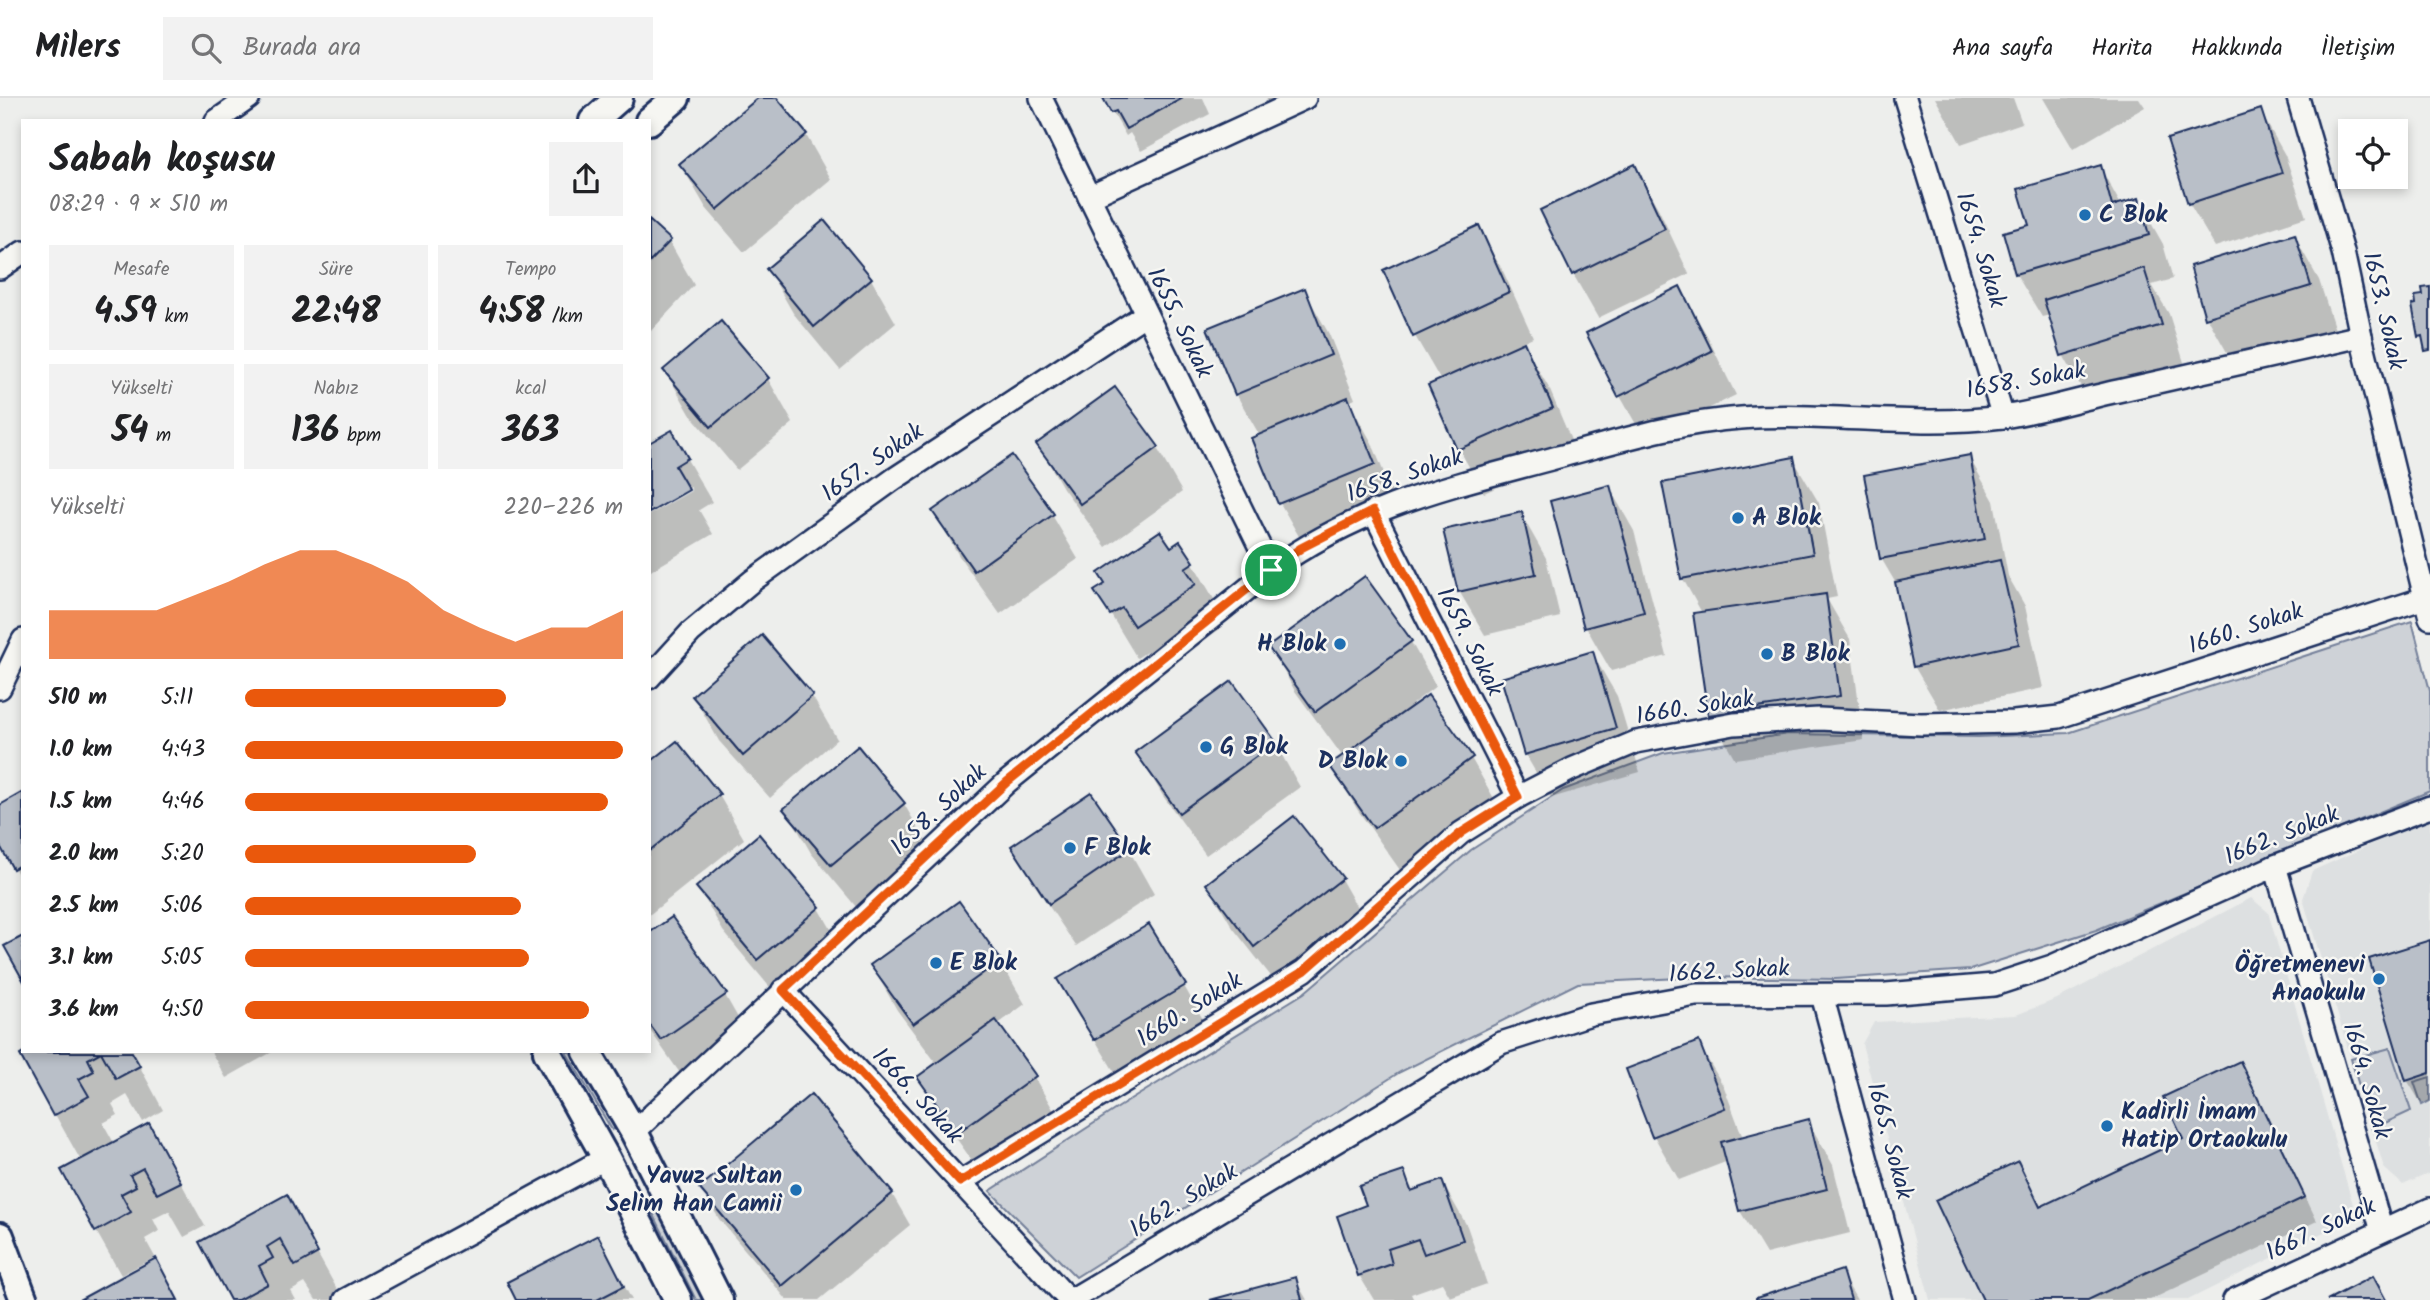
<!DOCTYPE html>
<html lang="tr">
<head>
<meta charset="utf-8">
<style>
  :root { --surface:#fff; --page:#f2f2f2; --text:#202124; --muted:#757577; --line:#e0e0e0; --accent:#ea580c }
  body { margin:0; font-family:Kalam,sans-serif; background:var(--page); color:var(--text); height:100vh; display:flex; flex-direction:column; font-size:26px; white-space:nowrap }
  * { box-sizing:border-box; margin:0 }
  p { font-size:23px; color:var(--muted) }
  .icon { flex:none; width:38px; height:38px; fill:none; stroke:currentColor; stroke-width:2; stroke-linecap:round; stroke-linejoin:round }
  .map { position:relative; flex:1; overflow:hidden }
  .side { position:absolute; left:21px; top:21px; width:630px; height:934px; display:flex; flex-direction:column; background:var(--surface); border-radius:0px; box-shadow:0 4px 10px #0003 }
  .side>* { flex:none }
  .controls { position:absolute; left:2338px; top:21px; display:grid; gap:14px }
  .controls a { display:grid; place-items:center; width:70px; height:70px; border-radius:0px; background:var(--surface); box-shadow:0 4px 10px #0003; font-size:35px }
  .pin { position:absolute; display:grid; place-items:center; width:60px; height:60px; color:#fff; margin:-30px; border:4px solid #fff; border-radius:50%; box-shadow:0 2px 7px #0007 }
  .round { display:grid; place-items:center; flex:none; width:74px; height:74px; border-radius:0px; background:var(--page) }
  .summary { display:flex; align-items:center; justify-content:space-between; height:119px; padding:0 28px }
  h1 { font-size:38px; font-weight:600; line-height:52px }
  .stats { display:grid; grid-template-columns:repeat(3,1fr); gap:10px; height:119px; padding:7px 28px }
  .stats div { display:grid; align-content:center; border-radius:0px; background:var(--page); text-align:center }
  .stats b { font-size:35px; font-weight:600 }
  .stats small { font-size:19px; font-weight:400 }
  .stats p { font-size:19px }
  .chart { height:196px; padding:14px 28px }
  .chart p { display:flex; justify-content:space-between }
  .chart svg { width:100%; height:126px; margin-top:7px; fill:var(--accent); opacity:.7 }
  ul { padding:0 28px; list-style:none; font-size:23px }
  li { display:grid; grid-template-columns:112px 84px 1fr; align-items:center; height:52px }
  li i { height:18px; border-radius:9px; background:var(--accent) }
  header { display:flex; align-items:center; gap:42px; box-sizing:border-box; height:98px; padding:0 35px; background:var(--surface); border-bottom:2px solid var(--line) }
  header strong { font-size:33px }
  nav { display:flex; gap:38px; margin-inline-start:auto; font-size:24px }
  .search { width:490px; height:63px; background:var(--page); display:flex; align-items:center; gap:18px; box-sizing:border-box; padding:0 24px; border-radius:0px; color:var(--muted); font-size:26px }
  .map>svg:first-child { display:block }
  .built { fill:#dde0e1 }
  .green { fill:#ced2d7; stroke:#74809a; stroke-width:2 }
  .shadow { fill:#0003 }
  .building { fill:#b9bfc8; stroke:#1b2f5e; stroke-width:2 }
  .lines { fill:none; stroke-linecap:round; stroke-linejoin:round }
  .minor-casing { stroke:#1b2f5e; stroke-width:26 }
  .tertiary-casing { stroke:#1b2f5e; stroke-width:32 }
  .minor { stroke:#f6f6f2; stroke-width:21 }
  .tertiary { stroke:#f6f6f2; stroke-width:26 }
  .route-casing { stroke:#fff; stroke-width:14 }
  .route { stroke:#ea580c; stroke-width:9 }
  .poi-dot { fill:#1f6fb2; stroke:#f6f6f2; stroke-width:2.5 }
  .labels { text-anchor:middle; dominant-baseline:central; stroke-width:5; stroke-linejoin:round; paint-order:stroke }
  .poi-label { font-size:24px; font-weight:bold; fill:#1b2f5e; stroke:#f6f6f2; text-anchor:start }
  .street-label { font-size:24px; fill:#1b2f5e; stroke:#f6f6f2 }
</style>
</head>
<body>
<header>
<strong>Milers</strong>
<div class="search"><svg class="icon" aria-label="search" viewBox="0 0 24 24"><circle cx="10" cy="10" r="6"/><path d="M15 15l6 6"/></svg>Burada ara</div>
<nav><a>Ana sayfa</a><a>Harita</a><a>Hakkında</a><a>İletişim</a></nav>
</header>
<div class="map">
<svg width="2430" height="1202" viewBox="0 0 2430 1202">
  <rect width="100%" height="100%" fill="#edeeec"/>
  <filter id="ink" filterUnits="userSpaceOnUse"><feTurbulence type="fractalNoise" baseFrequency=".0143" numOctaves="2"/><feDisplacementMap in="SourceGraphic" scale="14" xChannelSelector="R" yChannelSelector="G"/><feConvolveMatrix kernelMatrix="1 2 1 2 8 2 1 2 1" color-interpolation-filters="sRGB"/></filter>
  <g filter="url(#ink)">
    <g class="built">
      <polygon points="2430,720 2430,1075 2403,1087 2384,1070 2303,801 2312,773"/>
      <polygon points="2251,800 2268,814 2354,1110 2340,1126 2188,1202 1930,1202 1862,946 1874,924 2016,917 2057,901"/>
    </g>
    <g class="green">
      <polygon points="2412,523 2430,593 2430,693 2096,832 1970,872 1836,881 1701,879 1578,885 1400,974 1076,1179 990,1093 1119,1009 1304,895 1471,752 1563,692 1663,655 1788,636 1978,639 2068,635"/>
      <polygon points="2390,950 2411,1013 2372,1031 2351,961"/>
      <polygon points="566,954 570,954 617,1029 612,1032"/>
      <polygon points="2430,979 2430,1003 2422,1007 2414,984"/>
      <polygon points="652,1099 703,1202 696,1202 647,1103"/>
    </g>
    <g class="shadow">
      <polygon points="761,0 775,0 806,37 831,81 744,154 706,110 681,67"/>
      <polygon points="1107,0 1203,0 1210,16 1141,53 1130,35 1126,38 1105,1"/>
      <polygon points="1266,0 1282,0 1270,7"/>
      <polygon points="1935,0 2013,0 2022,25 1961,46"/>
      <polygon points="2043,0 2139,0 2145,9 2073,51"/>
      <polygon points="2260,13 2285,57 2306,119 2215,149 2189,105"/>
      <polygon points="1634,68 1659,112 1689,176 1598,220 1573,176"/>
      <polygon points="2100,69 2121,107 2138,102 2163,146 2173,181 2152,187 2169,216 2186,271 2088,301 2063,257 2050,217 2042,219 2016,176 2031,128"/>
      <polygon points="649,124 669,143 694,187 649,235"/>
      <polygon points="824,125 871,181 896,225 840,272 793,215 768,171"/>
      <polygon points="1478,130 1503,173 1533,239 1522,244 1549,290 1576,354 1484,395 1459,351 1431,287 1441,283 1415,238"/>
      <polygon points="2294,138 2319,182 2335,232 2232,263 2207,219"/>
      <polygon points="1679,191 1705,234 1736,297 1645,342 1620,298 1589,235"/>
      <polygon points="1304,192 1329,236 1355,301 1349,304 1372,345 1398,410 1305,449 1280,405 1260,338 1236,296"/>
      <polygon points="721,225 768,281 793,325 737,372 690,316 665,272"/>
      <polygon points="671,334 712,404 699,412 713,436 649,474 649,417 691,393 691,389 649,413"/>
      <polygon points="1038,346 1157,350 1182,394 1106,449 1063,390"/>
      <polygon points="1969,359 1994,403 2008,478 2025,508 2043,590 1940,612 1914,568 1898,489 1881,460"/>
      <polygon points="1012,360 1052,417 1078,461 1000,516 959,458 934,414"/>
      <polygon points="1793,361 1819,405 1837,499 1827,501 1850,541 1864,642 1735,661 1710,617 1702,515 1683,481 1664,386"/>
      <polygon points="1609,389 1634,433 1667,558 1611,573 1586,529"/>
      <polygon points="1521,416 1546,460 1560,519 1485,537 1459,493"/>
      <polygon points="1171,451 1193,465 1218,508 1210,514 1220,531 1160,571 1148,553 1137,560 1097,494"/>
      <polygon points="1365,480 1411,544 1436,588 1412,606 1414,609 1427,599 1471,660 1496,704 1400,772 1357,711 1331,667 1343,659 1295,593 1270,549"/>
      <polygon points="1592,555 1617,598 1640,674 1551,700 1525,656"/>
      <polygon points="1232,586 1275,645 1300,689 1206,757 1163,698 1137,654"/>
      <polygon points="812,598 837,641 770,700 719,643 694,599"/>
      <polygon points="677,645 719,697 744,741 649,817 649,667"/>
      <polygon points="23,696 23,785 0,744 0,709"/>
      <polygon points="1091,696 1129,752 1154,796 1076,848 1038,792 1013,749"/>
      <polygon points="904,706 929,749 857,810 811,755 786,711"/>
      <polygon points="1341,781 1366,825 1281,891 1233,830 1208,787"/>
      <polygon points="698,789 819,810 844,854 783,905 723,833"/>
      <polygon points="649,837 725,897 750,941 687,985 649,931"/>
      <polygon points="2430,844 2430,1003 2421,1005 2407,982"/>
      <polygon points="1000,863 1025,906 997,927 1034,979 1060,1023 983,1078 944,1023 919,979 937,966 897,912 872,868"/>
      <polygon points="1184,888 1209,932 1121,985 1085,925"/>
      <polygon points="1698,945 1724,989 1743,1040 1808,1023 1833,1067 1850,1135 1766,1156 1740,1113 1728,1063 1679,1082 1654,1038"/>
      <polygon points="29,954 132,954 163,1012 143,1024 127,997 112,1006 118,1017 103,1025 114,1045 149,1027 205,1128 184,1139 169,1113 153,1121 159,1133 145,1141 155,1159 121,1177 96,1133 81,1063 22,957"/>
      <polygon points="211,954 272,954 226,980"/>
      <polygon points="2239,965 2252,988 2317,1123 2150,1202 1985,1202 2018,1065 2042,1110 2185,1042"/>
      <polygon points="811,999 892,1096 910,1127 819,1202 787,1202 719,1121 701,1090"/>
      <polygon points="1403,1075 1414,1094 1442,1084 1467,1128 1487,1186 1450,1199 1442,1185 1411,1196 1414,1202 1374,1202 1359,1177 1368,1109"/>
      <polygon points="286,1099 342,1200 338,1202 316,1202 305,1185 291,1193 296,1202 232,1202"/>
      <polygon points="598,1140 632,1202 518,1202"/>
      <polygon points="1841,1175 1857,1202 1758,1202"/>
      <polygon points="1295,1181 1307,1202 1217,1202"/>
    </g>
    <g class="building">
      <polygon points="758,0 777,0 807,36 717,112 679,66"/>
      <polygon points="1103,0 1183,0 1126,31 1116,13 1111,15"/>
      <polygon points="2261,11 2282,75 2188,106 2167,41"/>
      <polygon points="1635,66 1665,131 1572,177 1540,112"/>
      <polygon points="2101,67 2112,108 2139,100 2149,137 2015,176 2003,134 2029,127 2018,91"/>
      <polygon points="649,122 671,142 649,165"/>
      <polygon points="824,122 872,180 814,229 766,171"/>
      <polygon points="1479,127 1509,194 1413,239 1383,172"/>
      <polygon points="2295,136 2311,188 2205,220 2190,168"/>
      <polygon points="2144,170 2162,227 2061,258 2044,202"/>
      <polygon points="1680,188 1712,253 1618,299 1586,235"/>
      <polygon points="2430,189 2430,252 2425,253 2422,238 2418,239 2412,207 2416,206 2415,198 2423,197 2422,190"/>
      <polygon points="1305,190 1331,257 1235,297 1207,230"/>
      <polygon points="721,223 769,280 711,329 663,272"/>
      <polygon points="1524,244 1553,310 1457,352 1428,287"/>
      <polygon points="1115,289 1159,349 1080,406 1036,346"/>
      <polygon points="1348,299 1375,366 1278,406 1251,340"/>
      <polygon points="672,332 688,360 675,368 689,392 649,415 649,345"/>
      <polygon points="1012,357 1054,416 974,473 932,413"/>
      <polygon points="1970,357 1985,441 1880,461 1864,377"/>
      <polygon points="1794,359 1813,456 1681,481 1662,385"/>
      <polygon points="1610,387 1644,514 1584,530 1550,403"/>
      <polygon points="1522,414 1536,476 1458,494 1443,432"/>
      <polygon points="1160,433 1171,449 1180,443 1194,464 1185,470 1196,486 1134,528 1122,510 1110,517 1094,493 1105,486 1098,475"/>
      <polygon points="2000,462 2019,546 1913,569 1895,484"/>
      <polygon points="1365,478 1412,543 1315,614 1268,549"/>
      <polygon points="1826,496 1840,598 1708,617 1693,515"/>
      <polygon points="762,537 813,597 743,658 692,598"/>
      <polygon points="1593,553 1616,630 1524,657 1501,580"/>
      <polygon points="1232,583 1276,644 1179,715 1135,654"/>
      <polygon points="1428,597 1473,659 1374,730 1329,667"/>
      <polygon points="677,643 720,696 649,753 649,665"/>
      <polygon points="858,648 905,705 831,767 783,711"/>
      <polygon points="23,694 23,765 13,771 0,748 0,707"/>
      <polygon points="1091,694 1130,751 1049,806 1011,748"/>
      <polygon points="1294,718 1343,780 1254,849 1206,786"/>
      <polygon points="759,736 820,809 757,862 696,789"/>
      <polygon points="959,803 1001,862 913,926 870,867"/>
      <polygon points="672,819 727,896 661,942 649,926 649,835"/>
      <polygon points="1149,826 1186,887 1094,942 1057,881"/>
      <polygon points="23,838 23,882 4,848"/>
      <polygon points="2430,842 2430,975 2406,983 2369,861"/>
      <polygon points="996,922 1036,978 957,1035 917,979"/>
      <polygon points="1699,943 1725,1010 1652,1039 1626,971"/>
      <polygon points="25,954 132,954 140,968 116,981 101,954 88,961 94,973 79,981 89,998 53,1018 20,957"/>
      <polygon points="2240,963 2305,1099 2088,1202 1983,1202 1935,1102 2018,1063 2040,1109 2183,1041 2163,999"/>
      <polygon points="811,996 893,1095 782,1188 699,1090"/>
      <polygon points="1809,1021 1827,1091 1739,1113 1721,1044"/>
      <polygon points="149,1025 181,1084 157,1096 143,1070 130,1077 136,1088 121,1096 131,1114 95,1134 61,1072"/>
      <polygon points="1404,1073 1411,1093 1442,1082 1463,1142 1424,1156 1418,1141 1388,1151 1392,1166 1358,1178 1337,1118 1366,1107 1359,1088"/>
      <polygon points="287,1096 318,1155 295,1168 280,1141 267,1149 273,1160 259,1168 268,1186 238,1202 230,1202 199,1144"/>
      <polygon points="598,1137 624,1188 597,1202 516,1202 507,1184"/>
      <polygon points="156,1160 178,1202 79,1202"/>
      <polygon points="1842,1172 1851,1202 1756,1202 1756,1200"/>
      <polygon points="2373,1178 2386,1202 2327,1202"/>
      <polygon points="1296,1179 1302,1202 1210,1202"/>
    </g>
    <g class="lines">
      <g class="minor-casing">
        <g id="minor">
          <polyline points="1041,0 1271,472"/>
          <polyline points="1905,0 2003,319"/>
          <polyline points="2298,0 2343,154 2361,238 2430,520"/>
          <polyline points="216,23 249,0"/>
          <polyline points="1089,99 1305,0"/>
          <polyline points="0,170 23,154"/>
          <polyline points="1373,413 1518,699"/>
          <polyline points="649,580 691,534 752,483 894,381 1146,216"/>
          <polyline points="0,590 23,542"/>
          <polyline points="2275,768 2382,1133"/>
          <polyline points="783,892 1069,1202"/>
          <polyline points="1822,897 1905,1202"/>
          <path d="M634 1034 1007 684 1271 472C1363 406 1452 388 1558 359 1618 343 1680 324 1741 320 1828 314 1915 330 2002 319 2040 314 2080 301 2118 293 2199 274 2280 256 2361 238"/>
          <polyline points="960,1084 1304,873 1461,735 1518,699 1572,671 1636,644 1734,626 1819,621 1921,626 2014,624 2059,619 2425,500"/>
          <polyline points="345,1202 606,1060"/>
          <polyline points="1071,1202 1501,945 1591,916 1696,897 1886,896 1994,887 2052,868 2275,768 2430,709"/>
          <polyline points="2234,1202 2430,1111"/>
        </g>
      </g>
      <g class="tertiary-casing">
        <g id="tertiary">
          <polyline points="593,23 619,0"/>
          <polyline points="649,23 676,0"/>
          <polyline points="547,954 606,1060 678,1202"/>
          <polyline points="587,954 634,1034 719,1202"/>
          <polyline points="0,1138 24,1202"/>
        </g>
      </g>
      <use href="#minor" class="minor"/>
      <use href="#tertiary" class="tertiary"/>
    </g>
  </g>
  <g class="lines" filter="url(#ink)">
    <g class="route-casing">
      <polygon id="route" points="1373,413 1518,699 1461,735 1304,873 960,1084 783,892 1007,684 1271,472 1301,450"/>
    </g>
    <use href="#route" class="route"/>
  </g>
  <g class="poi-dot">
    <circle cx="2085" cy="117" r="7"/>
    <circle cx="1738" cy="420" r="7"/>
    <circle cx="1340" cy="546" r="7"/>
    <circle cx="1767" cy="556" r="7"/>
    <circle cx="1206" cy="649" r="7"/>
    <circle cx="1401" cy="663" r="7"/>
    <circle cx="1070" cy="750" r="7"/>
    <circle cx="936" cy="865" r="7"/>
    <circle cx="2379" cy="881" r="7"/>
    <circle cx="2107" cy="1028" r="7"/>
    <circle cx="796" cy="1092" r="7"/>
  </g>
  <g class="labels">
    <g class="poi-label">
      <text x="2099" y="117">C Blok</text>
      <text x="1752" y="420">A Blok</text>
      <text x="1326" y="546" text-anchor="end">H Blok</text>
      <text x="1781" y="556">B Blok</text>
      <text x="1220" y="649">G Blok</text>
      <text x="1387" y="663" text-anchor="end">D Blok</text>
      <text x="1084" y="750">F Blok</text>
      <text x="950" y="865">E Blok</text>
      <text x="2365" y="867" text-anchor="end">Öğretmenevi<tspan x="2365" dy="28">Anaokulu</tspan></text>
      <text x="2121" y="1014">Kadirli İmam<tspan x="2121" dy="28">Hatip Ortaokulu</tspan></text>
      <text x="782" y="1078" text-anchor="end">Yavuz Sultan<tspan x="782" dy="28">Selim Han Camii</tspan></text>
    </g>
    <g class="street-label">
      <text transform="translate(1980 152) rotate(73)">1654. Sokak</text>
      <text transform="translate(2383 213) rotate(77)">1653. Sokak</text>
      <text transform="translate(1179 225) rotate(64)">1655. Sokak</text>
      <text transform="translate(2026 283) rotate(-10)">1658. Sokak</text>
      <text transform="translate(873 365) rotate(-35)">1657. Sokak</text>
      <text transform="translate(1405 378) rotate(-19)">1658. Sokak</text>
      <text transform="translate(2246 531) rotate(-18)">1660. Sokak</text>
      <text transform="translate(1469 544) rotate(63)">1659. Sokak</text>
      <text transform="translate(1695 610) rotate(-9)">1660. Sokak</text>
      <text transform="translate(939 712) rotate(-43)">1658. Sokak</text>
      <text transform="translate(2282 738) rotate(-22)">1662. Sokak</text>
      <text transform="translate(1729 874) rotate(-3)">1662. Sokak</text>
      <text transform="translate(1190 912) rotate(-32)">1660. Sokak</text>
      <text transform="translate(2366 983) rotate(74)">1664. Sokak</text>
      <text transform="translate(917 998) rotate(47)">1666. Sokak</text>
      <text transform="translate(1889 1043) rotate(75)">1665. Sokak</text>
      <text transform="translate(1184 1103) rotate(-31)">1662. Sokak</text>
      <text transform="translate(2321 1132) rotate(-25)">1667. Sokak</text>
    </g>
  </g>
</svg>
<div class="controls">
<a><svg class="icon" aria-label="locate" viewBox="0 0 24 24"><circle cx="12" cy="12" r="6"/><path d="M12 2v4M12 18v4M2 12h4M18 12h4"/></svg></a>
</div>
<div class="pin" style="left:1271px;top:472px;background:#1e9e55"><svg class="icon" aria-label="arrive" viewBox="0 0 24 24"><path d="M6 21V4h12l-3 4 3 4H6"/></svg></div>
<section class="side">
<div class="summary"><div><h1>Sabah koşusu</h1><p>08:29 · 9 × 510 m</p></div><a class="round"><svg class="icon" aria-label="share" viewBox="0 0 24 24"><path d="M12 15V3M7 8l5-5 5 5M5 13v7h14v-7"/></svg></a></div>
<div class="stats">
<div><p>Mesafe</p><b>4.59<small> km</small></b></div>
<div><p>Süre</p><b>22:48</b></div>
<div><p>Tempo</p><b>4:58<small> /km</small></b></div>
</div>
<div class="stats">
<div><p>Yükselti</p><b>54<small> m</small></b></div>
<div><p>Nabız</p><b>136<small> bpm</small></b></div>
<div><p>kcal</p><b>363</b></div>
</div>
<div class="chart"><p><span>Yükselti</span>220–226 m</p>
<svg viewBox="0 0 160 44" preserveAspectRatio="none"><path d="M0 44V27L10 27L20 27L30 27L40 22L50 17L60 11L70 6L80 6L90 11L100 17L110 27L120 33L130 38L140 33L150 33L160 27V44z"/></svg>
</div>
<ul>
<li><b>510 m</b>5:11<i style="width:69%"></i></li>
<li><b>1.0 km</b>4:43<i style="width:100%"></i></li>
<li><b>1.5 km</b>4:46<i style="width:96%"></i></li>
<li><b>2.0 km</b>5:20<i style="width:61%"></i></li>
<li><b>2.5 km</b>5:06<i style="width:73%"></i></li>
<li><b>3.1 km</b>5:05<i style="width:75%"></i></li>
<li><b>3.6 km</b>4:50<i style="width:91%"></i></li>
</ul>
</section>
</div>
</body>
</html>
